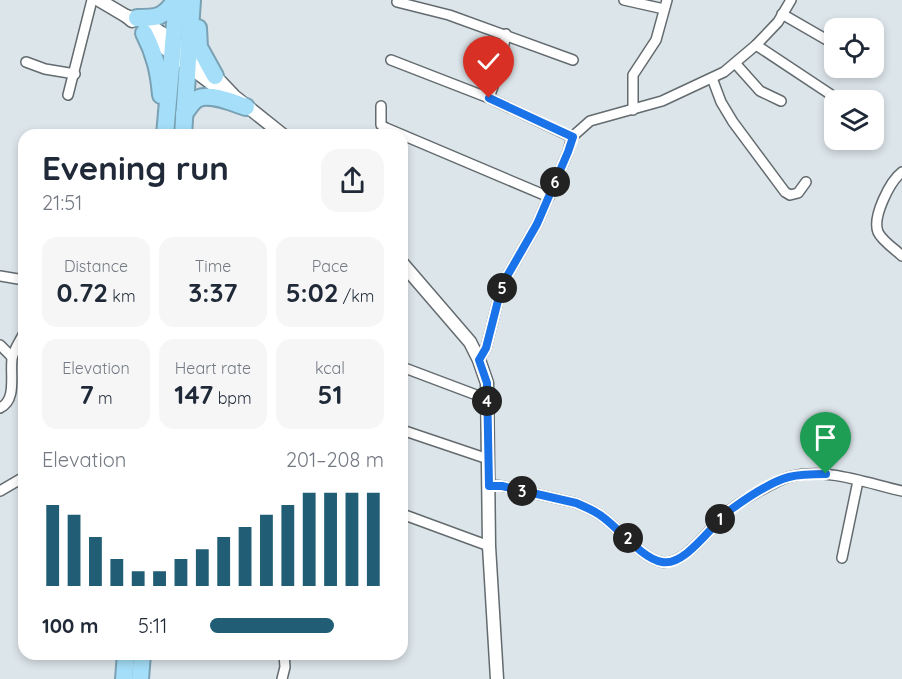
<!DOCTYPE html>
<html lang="en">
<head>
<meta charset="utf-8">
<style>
  :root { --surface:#fff; --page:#f6f6f7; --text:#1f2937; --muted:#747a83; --accent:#215e75 }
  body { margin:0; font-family:Quicksand,sans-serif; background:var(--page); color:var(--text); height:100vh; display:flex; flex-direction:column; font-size:22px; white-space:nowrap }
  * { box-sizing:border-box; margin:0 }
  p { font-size:20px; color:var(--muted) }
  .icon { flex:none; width:33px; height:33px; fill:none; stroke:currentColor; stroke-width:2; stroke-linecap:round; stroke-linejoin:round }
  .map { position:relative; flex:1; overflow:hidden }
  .sheet { position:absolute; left:18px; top:129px; width:390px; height:531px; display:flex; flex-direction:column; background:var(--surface); border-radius:18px; box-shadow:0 3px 9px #0003 }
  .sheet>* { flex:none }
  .buttons { position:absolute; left:824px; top:18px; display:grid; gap:12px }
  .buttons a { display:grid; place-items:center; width:60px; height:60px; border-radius:12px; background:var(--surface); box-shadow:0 3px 9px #0003; font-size:30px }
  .pin { position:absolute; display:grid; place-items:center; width:51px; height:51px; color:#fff; margin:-62px -26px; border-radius:50% 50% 50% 0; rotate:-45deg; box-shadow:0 0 6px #0007 }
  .pin .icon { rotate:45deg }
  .km { position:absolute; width:30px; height:30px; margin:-15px; border-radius:50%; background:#222; color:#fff; font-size:16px; line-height:30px; text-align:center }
  .round { display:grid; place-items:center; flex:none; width:63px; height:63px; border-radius:18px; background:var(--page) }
  .summary { display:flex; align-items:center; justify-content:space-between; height:102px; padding:0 24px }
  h1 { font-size:33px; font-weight:800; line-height:45px }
  .figures { display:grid; grid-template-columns:repeat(3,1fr); gap:9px; height:102px; padding:6px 24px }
  .figures div { display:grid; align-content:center; border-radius:15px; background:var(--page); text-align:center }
  .figures b { font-size:26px; font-weight:800 }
  .figures small { font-size:16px; font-weight:400 }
  .figures p { font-size:16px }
  .chart { height:168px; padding:12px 24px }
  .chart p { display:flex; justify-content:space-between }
  .chart svg { width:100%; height:108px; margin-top:6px; stroke:var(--accent); stroke-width:6 }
  ul { padding:0 24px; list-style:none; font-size:20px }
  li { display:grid; grid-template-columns:96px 72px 1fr; align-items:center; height:45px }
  li i { height:15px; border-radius:8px; background:var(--accent) }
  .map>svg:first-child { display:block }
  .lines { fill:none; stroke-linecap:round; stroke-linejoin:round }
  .street-casing { stroke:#636b6f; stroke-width:12 }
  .secondary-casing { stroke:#636b6f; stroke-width:15 }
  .highway-casing { stroke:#7aa1b3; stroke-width:20 }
  .street { stroke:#fff; stroke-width:9 }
  .secondary { stroke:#fff; stroke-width:12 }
  .highway { stroke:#a4def8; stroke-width:16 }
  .route-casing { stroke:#fff; stroke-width:12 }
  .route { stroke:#1a73e8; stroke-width:8 }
</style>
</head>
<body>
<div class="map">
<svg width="902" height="679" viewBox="0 0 902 679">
  <rect width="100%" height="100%" fill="#dce5ea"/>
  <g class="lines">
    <g class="street-casing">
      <g id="street">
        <polyline points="624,0 664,9"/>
        <polyline points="397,2 449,15 573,60"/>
        <polyline points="782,14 834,44"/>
        <polyline points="756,45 839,100"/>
        <polyline points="391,60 489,98 572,137"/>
        <polyline points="26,62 45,69 75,74"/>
        <polyline points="735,63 760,91 781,101"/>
        <polyline points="712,78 721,102 733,122 785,192 790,195 798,193 806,182"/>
        <polyline points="68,95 92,0"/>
        <polyline points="489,98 499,69 506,34"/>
        <polyline points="381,106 381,125 386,128 549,197"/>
        <polyline points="633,110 633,75 656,40 667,0"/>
        <path d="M902 172C890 181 872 217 878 232 882 241 895 249 902 256"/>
        <polyline points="0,276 24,280"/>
        <polyline points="0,345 12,357"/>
        <polyline points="479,360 486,348 502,285 537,224 568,152 572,137 590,121 662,101 724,72 756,45 778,22 791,0"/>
        <polyline points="402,367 487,399"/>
        <path d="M0 408C17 400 10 375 12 359 13 351 20 341 24 333"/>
        <polyline points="402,430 488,459"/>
        <path d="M489 485 502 486 576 503C585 507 596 511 604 518 620 530 643 559 662 562 684 566 710 528 725 514 737 503 775 481 789 477 826 467 866 483 902 491"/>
        <polyline points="0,491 24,477"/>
        <polyline points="402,514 489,546"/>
        <polyline points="842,558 858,481"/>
        <polyline points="282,679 285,667 284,654"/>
      </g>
    </g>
    <g class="secondary-casing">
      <g id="secondary">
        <polyline points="99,0 126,16 132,21"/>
        <polyline points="126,16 145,22 174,41 215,76 234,96 283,135"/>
        <polyline points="147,35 224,93"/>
        <polyline points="402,263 470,342 479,360 487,383 489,546 497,679"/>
      </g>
    </g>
    <g class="highway-casing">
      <g id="highway">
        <path d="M137 18C156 18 164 18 175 0"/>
        <polyline points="198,28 199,47 215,76"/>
        <path d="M144 33C155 54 159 72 161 95"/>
        <path d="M184 114C188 109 192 102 197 99 210 92 233 103 246 107"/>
        <polyline points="165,135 177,0"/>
        <polyline points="183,135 192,0"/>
        <polyline points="124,679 126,654"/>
        <polyline points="140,679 142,654"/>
      </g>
    </g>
    <use href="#street" class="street"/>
    <use href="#secondary" class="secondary"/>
    <use href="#highway" class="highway"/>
  </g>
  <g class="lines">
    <g class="route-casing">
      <path id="route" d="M489 98 573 137 568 152 537 224 502 285 486 348 479 360 487 383 489 486H502L576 503C585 507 596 511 604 518 620 530 643 559 662 562 686 567 714 521 733 508 747 498 773 481 789 477 801 474 814 474 826 474"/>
    </g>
    <use href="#route" class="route"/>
  </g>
</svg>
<div class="buttons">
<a><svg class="icon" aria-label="locate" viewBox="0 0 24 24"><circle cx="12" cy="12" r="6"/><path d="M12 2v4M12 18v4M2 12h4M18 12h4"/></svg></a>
<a><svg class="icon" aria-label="layers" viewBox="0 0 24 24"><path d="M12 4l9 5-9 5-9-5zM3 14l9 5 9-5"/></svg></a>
</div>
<div class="pin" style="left:826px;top:474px;background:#1e9e55"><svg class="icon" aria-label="arrive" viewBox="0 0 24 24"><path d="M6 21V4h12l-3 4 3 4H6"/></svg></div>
<div class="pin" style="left:489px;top:98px;background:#d93025"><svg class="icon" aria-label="check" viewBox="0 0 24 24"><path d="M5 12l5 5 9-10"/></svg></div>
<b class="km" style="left:720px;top:519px">1</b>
<b class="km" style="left:628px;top:538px">2</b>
<b class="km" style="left:522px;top:491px">3</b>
<b class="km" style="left:487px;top:401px">4</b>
<b class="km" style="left:502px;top:288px">5</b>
<b class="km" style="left:555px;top:182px">6</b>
<section class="sheet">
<div class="summary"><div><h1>Evening run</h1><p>21:51</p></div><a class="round"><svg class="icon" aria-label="share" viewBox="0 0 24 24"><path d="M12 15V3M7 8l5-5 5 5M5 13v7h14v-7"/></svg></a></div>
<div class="figures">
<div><p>Distance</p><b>0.72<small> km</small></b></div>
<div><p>Time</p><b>3:37</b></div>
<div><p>Pace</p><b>5:02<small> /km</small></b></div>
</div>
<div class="figures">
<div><p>Elevation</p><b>7<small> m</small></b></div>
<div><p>Heart rate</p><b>147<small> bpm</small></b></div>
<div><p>kcal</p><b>51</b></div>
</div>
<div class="chart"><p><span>Elevation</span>201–208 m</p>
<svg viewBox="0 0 160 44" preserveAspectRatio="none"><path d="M5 44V11M15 44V15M25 44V24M35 44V33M45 44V38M55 44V38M65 44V33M75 44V29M85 44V24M95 44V20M105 44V15M115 44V11M125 44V6M135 44V6M145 44V6M155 44V6"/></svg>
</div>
<ul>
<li><b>100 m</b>5:11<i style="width:71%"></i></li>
</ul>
</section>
</div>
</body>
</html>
